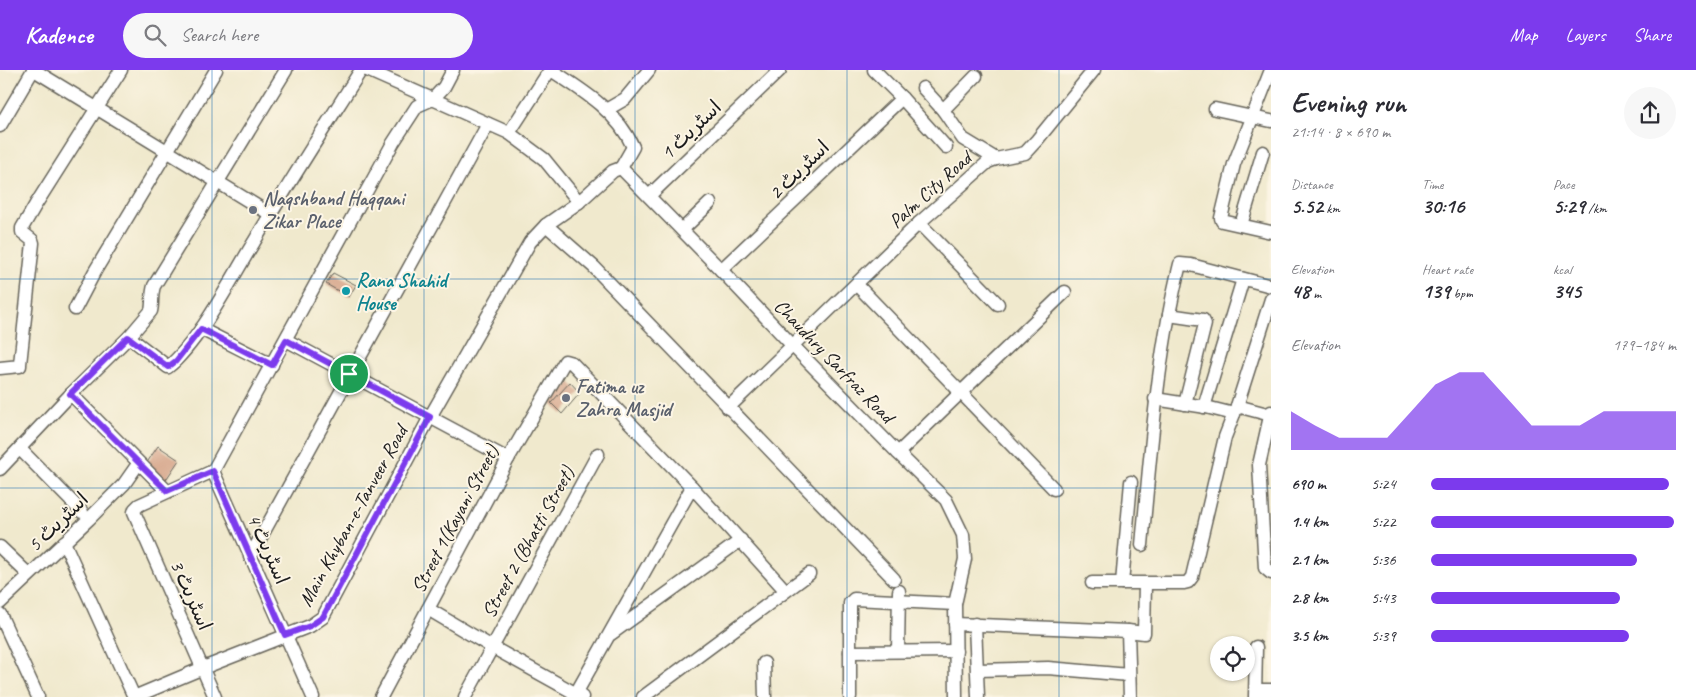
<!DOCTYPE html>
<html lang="en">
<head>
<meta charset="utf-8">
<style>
  :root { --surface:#fff; --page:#f7f7f7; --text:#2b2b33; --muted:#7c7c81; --accent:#7c3aed }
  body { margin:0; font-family:Caveat,"Playpen Sans Arabic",sans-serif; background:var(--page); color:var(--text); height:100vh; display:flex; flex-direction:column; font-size:19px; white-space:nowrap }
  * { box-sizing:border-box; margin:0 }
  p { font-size:16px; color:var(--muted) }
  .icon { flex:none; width:28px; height:28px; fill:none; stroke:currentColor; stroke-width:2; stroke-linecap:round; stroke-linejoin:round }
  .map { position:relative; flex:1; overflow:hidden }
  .sheet { display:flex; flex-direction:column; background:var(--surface); width:425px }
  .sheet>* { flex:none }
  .tools { position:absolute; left:1210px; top:566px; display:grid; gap:10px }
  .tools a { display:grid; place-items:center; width:45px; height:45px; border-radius:50%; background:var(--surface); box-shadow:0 1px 4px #0004; font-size:25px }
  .pin { position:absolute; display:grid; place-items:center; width:42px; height:42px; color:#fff; margin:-21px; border:2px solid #fff; border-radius:50%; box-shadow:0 1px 5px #0007 }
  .round { display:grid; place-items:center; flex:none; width:52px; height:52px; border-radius:26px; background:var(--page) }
  .summary { display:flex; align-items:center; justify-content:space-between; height:85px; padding:0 20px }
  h1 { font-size:28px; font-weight:700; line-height:38px }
  .metrics { display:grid; grid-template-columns:repeat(3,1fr); gap:8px; height:85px; padding:5px 20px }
  .metrics div { display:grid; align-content:center }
  .metrics b { font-size:21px; font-weight:700 }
  .metrics small { font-size:14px; font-weight:400 }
  .metrics p { font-size:14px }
  .chart { height:140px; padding:10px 20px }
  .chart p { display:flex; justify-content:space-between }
  .chart svg { width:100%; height:90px; margin-top:5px; fill:var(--accent); opacity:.7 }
  ul { padding:0 20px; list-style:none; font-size:16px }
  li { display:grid; grid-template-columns:80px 60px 1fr; align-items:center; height:38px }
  li i { height:12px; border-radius:6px; background:var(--accent) }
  header { display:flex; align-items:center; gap:30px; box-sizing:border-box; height:70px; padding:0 25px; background:var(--accent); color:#fff }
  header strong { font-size:24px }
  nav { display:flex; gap:28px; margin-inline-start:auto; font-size:18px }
  .search { width:350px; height:45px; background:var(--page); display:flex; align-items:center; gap:12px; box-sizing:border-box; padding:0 18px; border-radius:28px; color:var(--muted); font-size:19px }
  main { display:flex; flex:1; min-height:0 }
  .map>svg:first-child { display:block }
  .building { fill:#d5a489 }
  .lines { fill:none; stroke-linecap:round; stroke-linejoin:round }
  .minor-casing { stroke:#66645a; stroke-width:15 }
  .minor { stroke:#fff; stroke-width:12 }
  .route-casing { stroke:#fff; stroke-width:10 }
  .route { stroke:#7c3aed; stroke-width:6 }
  .grid { fill:none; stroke:#1f6fb2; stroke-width:1; stroke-opacity:0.55 }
  .worship-dot { fill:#6b7280; stroke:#fcf5e5; stroke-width:2 }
  .culture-dot { fill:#0f9aa8; stroke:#fcf5e5; stroke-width:2 }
  .labels { text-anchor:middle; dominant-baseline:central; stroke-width:4; stroke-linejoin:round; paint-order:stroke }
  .street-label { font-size:20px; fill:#1c1c1c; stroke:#fcf5e5 }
  .worship-label { font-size:20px; font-weight:bold; fill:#5b616d; stroke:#fcf5e5; text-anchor:start }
  .culture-label { font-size:20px; font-weight:bold; fill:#0d838f; stroke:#fcf5e5; text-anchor:start }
</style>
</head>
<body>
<header>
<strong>Kadence</strong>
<div class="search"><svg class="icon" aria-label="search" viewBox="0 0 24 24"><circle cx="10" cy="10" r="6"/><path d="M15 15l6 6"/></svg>Search here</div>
<nav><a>Map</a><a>Layers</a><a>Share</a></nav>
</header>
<main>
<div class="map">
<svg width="1271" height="627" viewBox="0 0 1271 627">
  <rect width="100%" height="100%" fill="#fcf5e5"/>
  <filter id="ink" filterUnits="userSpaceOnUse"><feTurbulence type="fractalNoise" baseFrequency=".02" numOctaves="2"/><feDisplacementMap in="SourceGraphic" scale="10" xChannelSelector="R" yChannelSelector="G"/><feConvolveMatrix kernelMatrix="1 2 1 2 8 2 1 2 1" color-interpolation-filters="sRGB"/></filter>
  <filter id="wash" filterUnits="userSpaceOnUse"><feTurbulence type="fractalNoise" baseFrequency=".0096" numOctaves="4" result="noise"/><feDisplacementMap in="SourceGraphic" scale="20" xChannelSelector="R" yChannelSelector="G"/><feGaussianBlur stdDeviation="1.12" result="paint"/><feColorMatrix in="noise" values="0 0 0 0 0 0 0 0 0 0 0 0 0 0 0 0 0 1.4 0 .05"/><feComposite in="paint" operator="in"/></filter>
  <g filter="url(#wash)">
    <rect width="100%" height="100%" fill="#f0e9cd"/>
    <g id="blocks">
      <g class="building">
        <polygon points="333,203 356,215 349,227 326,214"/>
        <polygon points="570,312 580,323 562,344 551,333"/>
        <polygon points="158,376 179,390 165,411 144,397"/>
      </g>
    </g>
  </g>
  <g filter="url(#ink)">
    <use href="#blocks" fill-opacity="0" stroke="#66645a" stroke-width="1"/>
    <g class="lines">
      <g class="minor-casing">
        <g id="minor">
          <polyline points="34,0 270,144"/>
          <polyline points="367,0 509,63 544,89 579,132"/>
          <path d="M551 0C582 20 618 42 633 77L621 98"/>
          <polyline points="874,0 902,28 946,77"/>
          <polyline points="1271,0 1234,94 1221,148 1222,151 1271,162"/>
          <polyline points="923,18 943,40 963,69 996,89"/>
          <polyline points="1215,39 1271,51"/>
          <polyline points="606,40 625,29 649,0"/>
          <polyline points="943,40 976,6"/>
          <polyline points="0,56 33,0"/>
          <polyline points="509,63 550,0"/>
          <polyline points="621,98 721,200 793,276 898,383 946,430 963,465 965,489 955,534 956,627"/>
          <polyline points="649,126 780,0"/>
          <polyline points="919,153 998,234"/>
          <polyline points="546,155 594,197 894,509"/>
          <polyline points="1241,155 1263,82"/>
          <polyline points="682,160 710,133"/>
          <polyline points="721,200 902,28"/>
          <polyline points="857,215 1054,419"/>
          <polyline points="75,239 95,201 216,0"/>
          <polyline points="1169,245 1203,250 1205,254 1185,334"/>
          <polyline points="201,259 272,295"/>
          <path d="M129 267 168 297C201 270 231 209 254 172 288 114 325 57 361 0"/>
          <polyline points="286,270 508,389"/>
          <polyline points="0,298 20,296 20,294 33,173 32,170 22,162 22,158 36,134 121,0"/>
          <polyline points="71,324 167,421"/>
          <polyline points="1155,329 1206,337 1234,344"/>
          <polyline points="1237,336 1271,345"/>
          <polyline points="1204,337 1243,209"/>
          <polyline points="728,338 919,153 988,92 996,89 1025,83 1037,70 1094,0"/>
          <polyline points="1271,342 1259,395 1265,498 1271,503"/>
          <polyline points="20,379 82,442"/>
          <polyline points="898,383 1065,222"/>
          <path d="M0 399 71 324 129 267 151 241C153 233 151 225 154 216L286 0"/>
          <polyline points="213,401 313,627"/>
          <polyline points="64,472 134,627"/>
          <path d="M1142 475C1151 380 1157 286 1180 194L1191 195 1271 216"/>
          <polyline points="0,477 25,501"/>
          <polyline points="250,487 488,54"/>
          <polyline points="1092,513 1184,513 1188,512 1192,507 1225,367 1237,336 1271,229"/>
          <polyline points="1122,513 1131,412"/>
          <polyline points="0,533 89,449 124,414 138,394"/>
          <polyline points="428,539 492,577 582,627"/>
          <polyline points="0,544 38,627"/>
          <polyline points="955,554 1128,561 1144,563 1145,514"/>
          <polyline points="975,554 978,627"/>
          <polyline points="1128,561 1130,627"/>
          <polyline points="611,564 741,470"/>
          <polyline points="898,581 899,521"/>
          <polyline points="850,582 956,581"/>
          <polyline points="764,593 765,627"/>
          <polyline points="979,600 1048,598 1129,605"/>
          <polyline points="1256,620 1271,620"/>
          <polyline points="134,627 203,598 310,556 323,547 430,347 530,172 546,155 579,132 613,101 621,98"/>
          <polyline points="215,627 134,442 135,439 139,435 213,401 393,73 417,36 433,29 444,17 453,0"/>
          <polyline points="381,627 508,389 565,291 572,293 692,417"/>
          <polyline points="465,627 598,384"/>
          <polyline points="574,627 692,417 785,520"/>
          <polyline points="643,627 809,504"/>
          <polyline points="850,627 850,533 854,529 955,534"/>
          <polyline points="1255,627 1256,577"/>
        </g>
      </g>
      <use href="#minor" class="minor"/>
    </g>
  </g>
  <g class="lines" filter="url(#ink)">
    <g class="route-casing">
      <polygon id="route" points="201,259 272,295 286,270 430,347 323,547 310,556 285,565 213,401 167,421 70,324 128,267 168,297 176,291"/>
    </g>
    <use href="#route" class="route"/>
  </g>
  <path class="grid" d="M212 0V627M424 0V627M635 0V627M847 0V627M1059 0V627M0 209H1271M0 418H1271"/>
  <g class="worship-dot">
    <circle cx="253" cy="140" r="5"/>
    <circle cx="566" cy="328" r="5"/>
  </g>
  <circle class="culture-dot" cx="346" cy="221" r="5"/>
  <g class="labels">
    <g class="street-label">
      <text transform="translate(691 60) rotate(-44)">اسٹریٹ 1</text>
      <text transform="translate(799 100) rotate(-44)">اسٹریٹ 2</text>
      <text transform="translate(930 120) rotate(-42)">Palm City Road</text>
      <text transform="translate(834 291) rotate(46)">Chaudhry Sarfraz Road</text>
      <text transform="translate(353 446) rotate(-61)">Main Khyban-e-Tanveer Road</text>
      <text transform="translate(455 449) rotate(-62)">Street 1(Kayani Street)</text>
      <text transform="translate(58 452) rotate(-44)">اسٹریٹ 5</text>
      <text transform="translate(528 472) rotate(-61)">Street 2 (Bhatti Street)</text>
      <text transform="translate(268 479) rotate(66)">اسٹریٹ 4</text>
      <text transform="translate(191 525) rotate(66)">اسٹریٹ 3</text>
    </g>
    <g class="worship-label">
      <text x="263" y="128">Naqshband Haqqani<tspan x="263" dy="23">Zikar Place</tspan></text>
      <text x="576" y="316">Fatima uz<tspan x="576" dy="23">Zahra Masjid</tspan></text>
    </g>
    <g class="culture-label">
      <text x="356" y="210">Rana Shahid<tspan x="356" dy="23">House</tspan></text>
    </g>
  </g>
</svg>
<div class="tools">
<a><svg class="icon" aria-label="locate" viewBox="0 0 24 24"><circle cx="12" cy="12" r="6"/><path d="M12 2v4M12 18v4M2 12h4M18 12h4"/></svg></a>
</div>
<div class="pin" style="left:349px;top:304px;background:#1e9e55"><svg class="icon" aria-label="arrive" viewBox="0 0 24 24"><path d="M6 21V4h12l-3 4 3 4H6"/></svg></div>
</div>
<section class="sheet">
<div class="summary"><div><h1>Evening run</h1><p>21:14 · 8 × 690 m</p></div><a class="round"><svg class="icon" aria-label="share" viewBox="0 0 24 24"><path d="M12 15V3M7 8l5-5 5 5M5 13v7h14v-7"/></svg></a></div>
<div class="metrics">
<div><p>Distance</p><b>5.52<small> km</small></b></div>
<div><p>Time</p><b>30:16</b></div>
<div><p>Pace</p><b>5:29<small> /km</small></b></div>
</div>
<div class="metrics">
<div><p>Elevation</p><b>48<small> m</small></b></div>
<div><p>Heart rate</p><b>139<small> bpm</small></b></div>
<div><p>kcal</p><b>345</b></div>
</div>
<div class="chart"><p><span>Elevation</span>179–184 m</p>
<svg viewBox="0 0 160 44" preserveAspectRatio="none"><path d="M0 44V25L10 32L20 38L30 38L40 38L50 25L60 12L70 6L80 6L90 19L100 32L110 32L120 32L130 25L140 25L150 25L160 25V44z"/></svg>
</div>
<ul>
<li><b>690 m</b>5:24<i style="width:97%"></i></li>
<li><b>1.4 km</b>5:22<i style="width:99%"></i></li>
<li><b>2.1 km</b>5:36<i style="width:84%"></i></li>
<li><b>2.8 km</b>5:43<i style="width:77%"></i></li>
<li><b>3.5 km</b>5:39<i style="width:81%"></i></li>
</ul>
</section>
</main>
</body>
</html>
